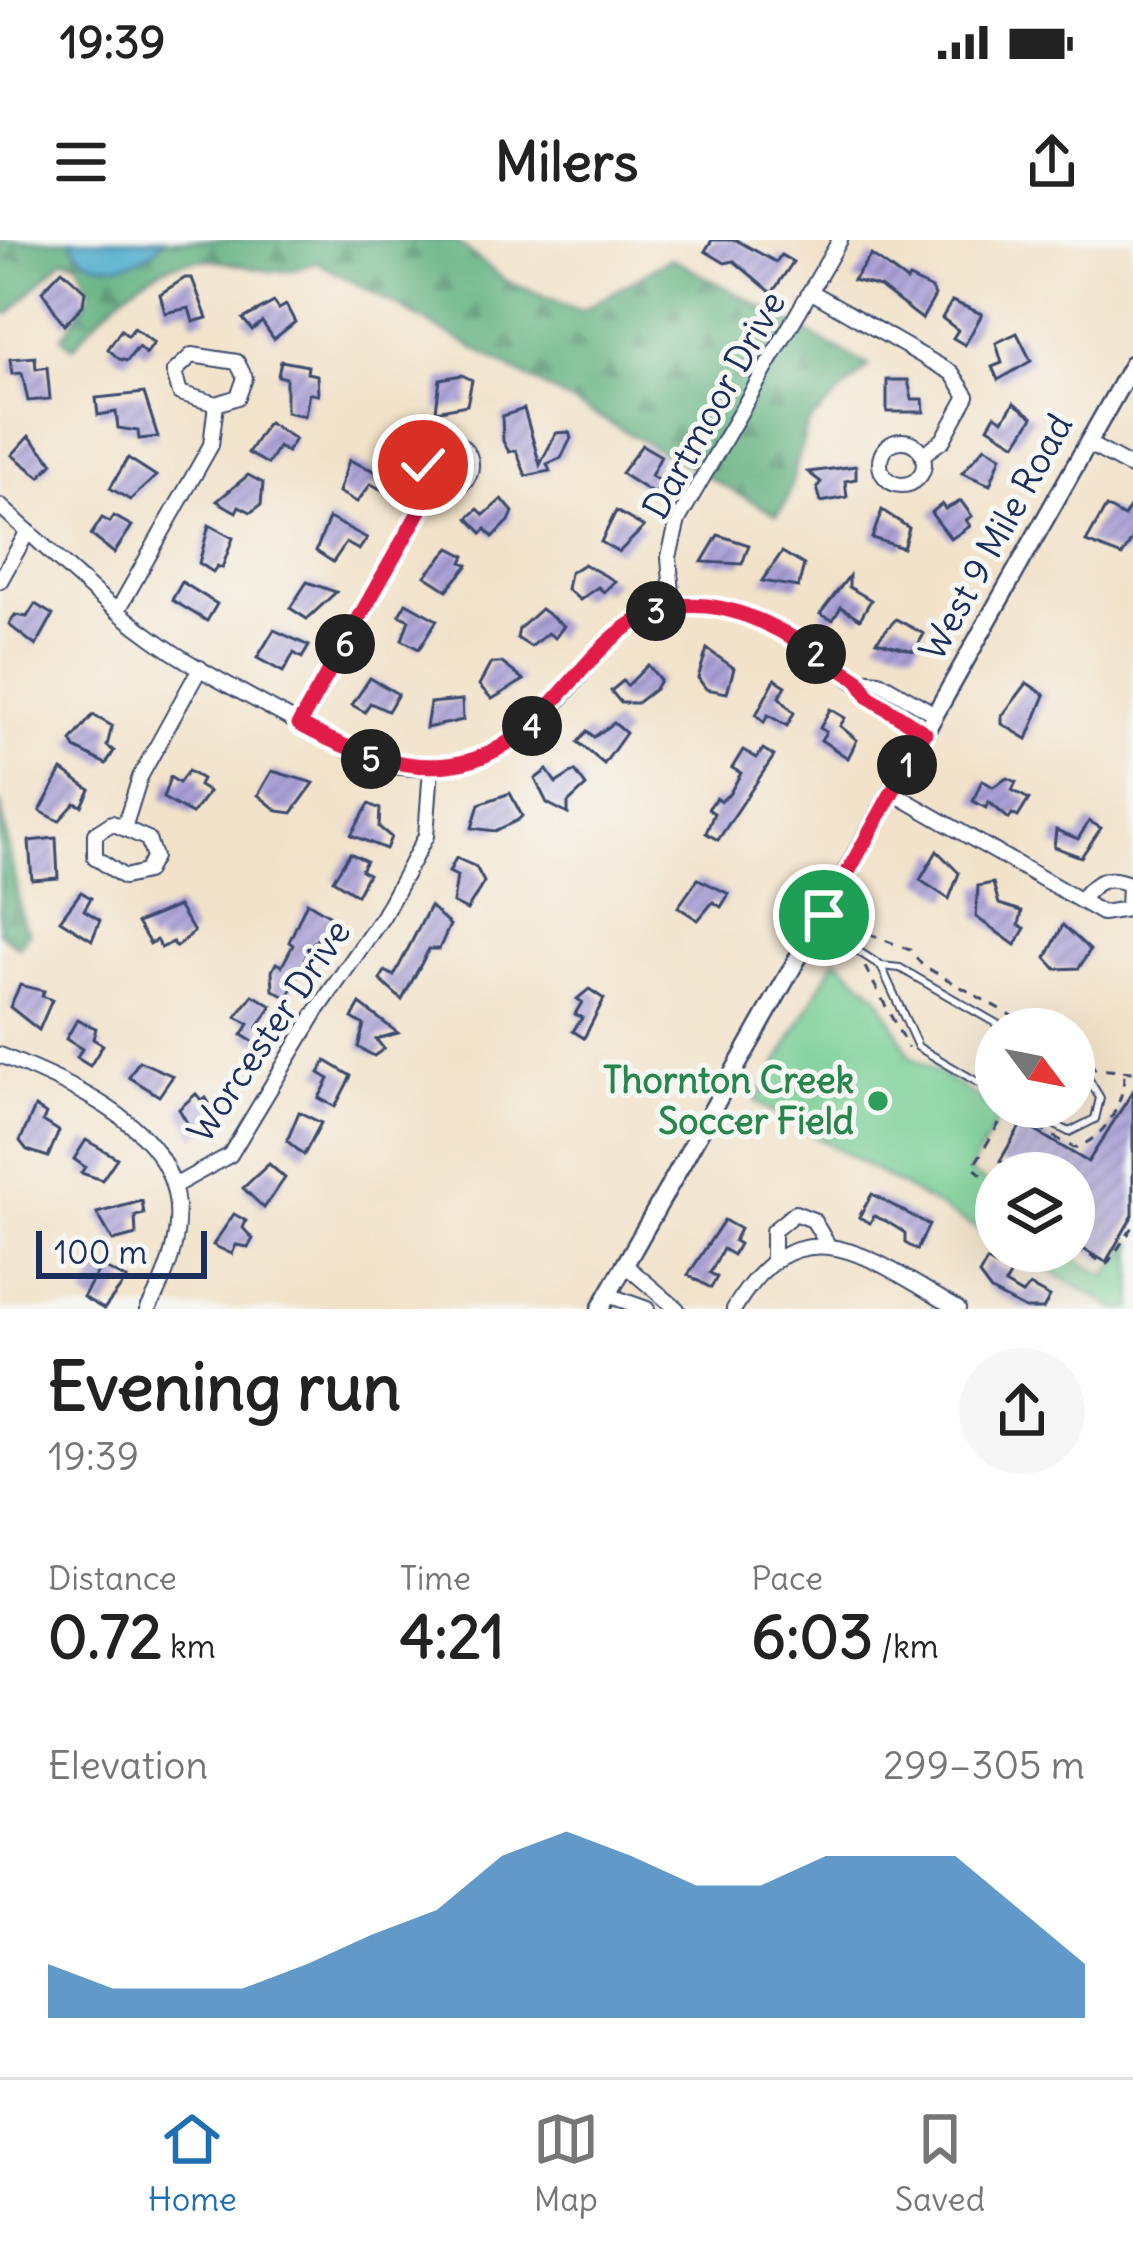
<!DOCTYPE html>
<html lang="en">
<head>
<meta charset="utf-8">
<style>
  :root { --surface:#fff; --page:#f6f6f6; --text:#222; --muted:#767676; --line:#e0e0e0; --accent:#1f6fb2 }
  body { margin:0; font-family:Delius,sans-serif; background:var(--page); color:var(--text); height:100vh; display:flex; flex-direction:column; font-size:45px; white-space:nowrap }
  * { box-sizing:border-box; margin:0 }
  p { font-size:39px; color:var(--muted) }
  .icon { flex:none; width:66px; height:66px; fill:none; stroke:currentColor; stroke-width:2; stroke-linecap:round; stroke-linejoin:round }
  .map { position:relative; height:1069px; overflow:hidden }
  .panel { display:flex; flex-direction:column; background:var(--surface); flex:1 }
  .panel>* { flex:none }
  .needle { width:78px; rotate:122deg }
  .fabs { position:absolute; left:975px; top:768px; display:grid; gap:24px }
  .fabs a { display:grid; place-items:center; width:120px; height:120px; border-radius:50%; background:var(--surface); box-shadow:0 12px 48px #0002; font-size:60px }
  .scale { position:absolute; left:36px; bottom:30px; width:171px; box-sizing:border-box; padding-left:12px; border:6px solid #1b2f5e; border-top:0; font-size:33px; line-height:42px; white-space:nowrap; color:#1b2f5e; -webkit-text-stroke:9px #f6f6f2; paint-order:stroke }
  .pin { position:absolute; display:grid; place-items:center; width:102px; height:102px; color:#fff; margin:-51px; border:6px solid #fff; border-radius:50%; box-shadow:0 3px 12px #0007 }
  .km { position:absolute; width:60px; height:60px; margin:-30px; border-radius:50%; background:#222; color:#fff; font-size:33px; line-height:60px; text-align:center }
  .round { display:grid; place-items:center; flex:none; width:126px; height:126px; border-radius:63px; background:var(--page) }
  .headline { display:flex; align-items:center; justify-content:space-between; height:204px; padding:0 48px }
  h1 { font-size:66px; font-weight:800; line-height:90px }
  .figures { display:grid; grid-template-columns:repeat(3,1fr); gap:18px; height:204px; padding:12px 48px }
  .figures div { display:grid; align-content:center }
  .figures b { font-size:60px; font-weight:800 }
  .figures small { font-size:33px; font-weight:400 }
  .figures p { font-size:33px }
  .chart { height:336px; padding:24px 48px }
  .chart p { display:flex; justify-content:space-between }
  .chart svg { width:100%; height:216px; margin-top:12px; fill:var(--accent); opacity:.7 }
  .status { display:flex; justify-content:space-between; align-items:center; height:84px; padding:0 60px; background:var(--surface); direction:ltr }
  .status svg { height:33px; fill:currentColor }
  header { display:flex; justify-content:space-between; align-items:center; height:156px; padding:0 48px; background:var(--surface); font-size:54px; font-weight:800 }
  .tab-bar { display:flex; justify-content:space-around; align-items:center; height:168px; border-top:3px solid var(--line); background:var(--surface); font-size:33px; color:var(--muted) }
  .tab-bar a { display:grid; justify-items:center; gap:6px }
  .tab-bar .selected { color:var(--accent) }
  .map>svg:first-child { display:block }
  .green { fill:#74cd93; stroke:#487e78; stroke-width:3 }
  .forest { fill:url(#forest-firs); stroke:#3d706e; stroke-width:3 }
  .water { fill:#4caccb; stroke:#346e94; stroke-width:3 }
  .building { fill:url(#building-hatch) }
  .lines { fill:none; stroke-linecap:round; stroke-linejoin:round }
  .service-casing { stroke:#3b4a6e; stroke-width:10 }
  .minor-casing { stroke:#3b4a6e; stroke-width:18 }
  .tertiary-casing { stroke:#3b4a6e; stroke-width:21 }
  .path { stroke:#3b4a6e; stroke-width:3; stroke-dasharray:9 9; stroke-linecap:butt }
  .service { stroke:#fff; stroke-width:6 }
  .minor { stroke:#fff; stroke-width:14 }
  .tertiary { stroke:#fff; stroke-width:16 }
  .route-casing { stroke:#fff; stroke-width:24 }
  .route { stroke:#e11d48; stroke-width:15 }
  .leisure-dot { fill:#2e9e5b; stroke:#f6f6f2; stroke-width:4.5 }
  .labels { text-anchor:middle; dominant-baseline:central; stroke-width:10; stroke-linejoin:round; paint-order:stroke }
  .street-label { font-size:36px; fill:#1b2f5e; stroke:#f6f6f2 }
  .leisure-label { font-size:36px; font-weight:bold; fill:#27864d; stroke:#f6f6f2; text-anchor:end }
</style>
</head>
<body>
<div class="status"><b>19:39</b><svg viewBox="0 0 49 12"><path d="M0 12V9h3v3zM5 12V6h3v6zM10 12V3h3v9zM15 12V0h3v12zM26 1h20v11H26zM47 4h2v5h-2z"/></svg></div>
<header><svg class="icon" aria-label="menu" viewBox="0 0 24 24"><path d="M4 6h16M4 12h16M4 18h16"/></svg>Milers<svg class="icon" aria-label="share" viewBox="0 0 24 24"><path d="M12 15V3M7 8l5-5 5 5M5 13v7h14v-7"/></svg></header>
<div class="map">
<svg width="1133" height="1069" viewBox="0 0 1133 1069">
  <defs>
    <pattern id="forest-firs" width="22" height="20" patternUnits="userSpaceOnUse" patternTransform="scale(3)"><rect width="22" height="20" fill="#5fb07d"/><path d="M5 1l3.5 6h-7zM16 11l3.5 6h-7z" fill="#4e906a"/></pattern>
    <pattern id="building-hatch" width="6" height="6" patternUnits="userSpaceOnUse" patternTransform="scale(3)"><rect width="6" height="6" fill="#aaa0d7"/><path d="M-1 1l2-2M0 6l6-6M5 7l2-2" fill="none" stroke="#8a83b2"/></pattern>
  </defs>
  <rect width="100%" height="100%" fill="#f6f6f2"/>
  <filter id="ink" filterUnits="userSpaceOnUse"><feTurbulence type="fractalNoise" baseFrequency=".00833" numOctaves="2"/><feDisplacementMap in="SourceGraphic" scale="24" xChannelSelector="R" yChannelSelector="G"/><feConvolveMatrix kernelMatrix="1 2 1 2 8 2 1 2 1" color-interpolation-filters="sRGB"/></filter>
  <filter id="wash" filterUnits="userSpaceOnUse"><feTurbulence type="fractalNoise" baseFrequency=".004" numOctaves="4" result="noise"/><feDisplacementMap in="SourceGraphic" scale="48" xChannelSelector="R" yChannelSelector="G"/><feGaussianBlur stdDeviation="2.7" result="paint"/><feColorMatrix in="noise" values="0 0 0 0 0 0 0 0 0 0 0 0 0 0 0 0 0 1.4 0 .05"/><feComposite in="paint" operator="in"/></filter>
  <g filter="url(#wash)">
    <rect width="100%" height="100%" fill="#f2e2c9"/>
    <g class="green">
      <polygon points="836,718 879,757 910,816 1002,872 969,932 996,948 984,970 996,977 996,1000 756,862"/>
      <polygon points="1133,1003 1133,1069 1116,1069 1015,1011 1060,1011 1106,1036"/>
    </g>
    <g class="forest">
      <path d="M0 0H454L506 41 581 71 671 18 869 126 808 184 786 263 777 275 317 22C273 42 254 24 209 20 154 16 103 69 73 108L62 97 91 54 78 22 63 19 9 74 0 72Z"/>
      <polygon points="0,561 23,683 29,692 19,707 0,693"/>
    </g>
    <path class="water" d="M71 0H164C142 30 84 37 71 0Z"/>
    <g id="blocks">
      <g class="building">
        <polygon points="712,0 736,0 776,22 781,15 793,22 772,53 734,21 725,23 705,11"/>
        <polygon points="871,15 907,41 909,38 932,49 935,56 922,79 880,47 853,40"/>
        <polygon points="62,30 85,51 83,65 64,85 42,51"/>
        <polygon points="185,38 192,38 207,78 193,82 189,68 165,73 160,54"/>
        <polygon points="952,61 982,74 965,105 953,98 958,90 942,78"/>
        <polygon points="274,62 279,69 286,65 295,82 274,99 262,82 252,90 243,79"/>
        <polygon points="134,88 154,103 146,114 138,107 127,121 119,119 108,109 121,90 128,96"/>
        <polygon points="1017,93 1031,121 998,140 992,127 1002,123 996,103"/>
        <polygon points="35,117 36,129 47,127 50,159 28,161 22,133 12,134 10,119"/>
        <polygon points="281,121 308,126 307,133 317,135 318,155 309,153 305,176 286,172 286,138 278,136"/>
        <polygon points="462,135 472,140 467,165 436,171 440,139"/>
        <polygon points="887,140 908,140 912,159 923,159 924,172 887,172"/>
        <polygon points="144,153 158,197 139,199 138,191 118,188 116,172 98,175 96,158"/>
        <polygon points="1014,163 1033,177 1016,204 988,187 995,175 1003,180"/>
        <polygon points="524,169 540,225 556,193 569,192 571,198 561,218 547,224 550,231 526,236 516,210 509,212 503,201 502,176"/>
        <polygon points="268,182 295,199 287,212 278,207 268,224 248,213"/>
        <polygon points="29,196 53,223 40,237 12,215"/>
        <polygon points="642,205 661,216 651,236 663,243 655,255 621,233"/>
        <polygon points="985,207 1001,216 990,245 962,233"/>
        <polygon points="128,218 156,236 130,260 110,248"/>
        <polygon points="349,220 391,238 384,251 371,244 357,262 339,252"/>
        <polygon points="856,226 856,239 845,241 847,257 821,262 817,247 821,242 808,232"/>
        <polygon points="248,235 263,243 261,265 251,272 239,266 236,272 217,261"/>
        <polygon points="502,259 513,272 509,281 493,297 486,289 482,293 468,278 478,269 484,275"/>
        <polygon points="961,261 972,276 966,280 970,286 951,299 931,273 942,264 945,269"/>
        <polygon points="1133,262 1133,298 1122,316 1086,302 1106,267 1124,277"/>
        <polygon points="882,270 909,288 903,308 872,298"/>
        <polygon points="616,271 644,287 619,312 601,302"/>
        <polygon points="114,276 132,286 114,313 91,295 102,278 110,282"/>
        <polygon points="329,278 367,298 359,310 346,303 333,322 316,311"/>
        <polygon points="209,285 233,298 222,328 217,326 213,332 199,323"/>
        <polygon points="718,295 749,305 742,324 702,322"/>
        <polygon points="450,308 465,316 462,322 468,325 447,350 425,336"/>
        <polygon points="782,312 804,325 798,347 762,341"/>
        <polygon points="584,324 615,341 604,352 598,347 580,360 567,349 570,333"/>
        <polygon points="849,336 849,347 871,360 860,379 841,367 833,380 828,378 820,374"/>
        <polygon points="182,342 217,364 207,381 172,360"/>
        <polygon points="307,342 336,352 307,379 290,368"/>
        <polygon points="406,363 437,380 419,409 402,400 409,380 399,375"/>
        <polygon points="35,364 53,375 36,406 9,385 15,375 27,377"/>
        <polygon points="541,369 564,386 555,398 548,393 531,407 517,398 519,389"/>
        <polygon points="896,379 924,394 914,411 876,401"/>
        <polygon points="274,390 309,406 302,418 294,413 283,432 257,418"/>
        <polygon points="707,409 734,428 727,453 706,449 698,438"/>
        <polygon points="491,423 502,423 524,440 492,459 479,445"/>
        <polygon points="648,425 660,440 655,449 637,463 621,463 611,451 623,441 627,446"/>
        <polygon points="370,438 398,454 388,471 370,463 365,472 352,465"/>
        <polygon points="775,439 786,446 779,457 794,473 787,486 768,475 764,482 756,475"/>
        <polygon points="1027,443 1045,455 1027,499 1002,484 1002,476"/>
        <polygon points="462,460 463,480 426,488 430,463"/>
        <polygon points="830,469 845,478 840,486 857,500 848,518 821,500 826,492 820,488"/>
        <polygon points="93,475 112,486 107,506 114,511 106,524 75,508 71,501"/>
        <polygon points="614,483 626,493 604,524 578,502 587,491 594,497"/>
        <polygon points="763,509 774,516 718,600 706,593 714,573 708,569 716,558 721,561 730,553 741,533 732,528 743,510 757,518"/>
        <polygon points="62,530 90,550 82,566 75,563 59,581 40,571"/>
        <polygon points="547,530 556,543 575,531 586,546 568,563 568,574 547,563 535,539"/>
        <polygon points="188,531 202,539 199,546 209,552 192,574 163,558 170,537 179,543"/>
        <polygon points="272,531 314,543 292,573 278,571 258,555"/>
        <polygon points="1007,538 1016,542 1012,550 1029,559 1018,577 1012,574 1009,579 989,562 986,568 973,561 982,540 993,547"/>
        <polygon points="510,553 522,576 518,580 495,591 472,588 479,564"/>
        <polygon points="369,564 380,569 379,587 391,597 386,609 351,595"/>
        <polygon points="1089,581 1101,588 1081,617 1054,607 1056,590 1078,599"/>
        <polygon points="56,598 58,638 32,640 29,601"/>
        <polygon points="937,611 959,633 949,659 920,640"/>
        <polygon points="350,613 366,621 361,630 368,634 357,655 333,640"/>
        <polygon points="456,618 476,627 484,642 467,670 453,663 457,636 449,632"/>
        <polygon points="698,639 729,654 721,667 713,662 698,680 678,667"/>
        <polygon points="993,643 999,664 1022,671 1019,685 1025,688 1015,705 976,677 978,646"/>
        <polygon points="81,652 91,658 84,670 100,680 92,700 60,680"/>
        <polygon points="307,662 339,681 331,696 325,692 311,705 288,758 273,750 272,731 276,723 282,726 293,705 289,702"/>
        <polygon points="178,666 194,692 176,707 173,702 161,708 156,700 150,704 137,683"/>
        <polygon points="430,666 450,685 439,709 429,709 402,760 380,740 385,731 394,736"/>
        <polygon points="1063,685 1090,710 1079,728 1056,729 1046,718"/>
        <polygon points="20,745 44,751 42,756 52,760 39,790 10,767"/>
        <polygon points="589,749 604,759 584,798 573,791 582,778 575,774 582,762 577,759"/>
        <polygon points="253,755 272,766 258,787 266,792 258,805 242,795 249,784 236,777"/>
        <polygon points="360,764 398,793 376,799 384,809 374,816 358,807 364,785 352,778"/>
        <polygon points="77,780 96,788 93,799 103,805 90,826 77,818 82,809 66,799"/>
        <polygon points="139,821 173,836 159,856 129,837"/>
        <polygon points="326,821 351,836 335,867 319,858 329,839 319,833"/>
        <polygon points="1133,851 1133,975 1106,1022 1074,1004 1074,990 1085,970 1074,963 1074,933 1021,933 1000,921 1022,883 1088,922"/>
        <polygon points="196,854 202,861 206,858 216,875 196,898 179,869"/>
        <polygon points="35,867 46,874 43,881 59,891 48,917 27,910 20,901"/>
        <polygon points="299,872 321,883 304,915 287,901"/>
        <polygon points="86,900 117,918 102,940 81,933 85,927 74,919"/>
        <polygon points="269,924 285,938 264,968 243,948"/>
        <polygon points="872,954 929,985 917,1010 905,1003 905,993 886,981 874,976 870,983 859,977"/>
        <polygon points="142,961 144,974 135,976 136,995 113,1001 97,973"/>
        <polygon points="234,974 246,981 243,988 253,999 248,1007 236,1005 232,1014 213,1005"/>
        <polygon points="724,980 740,989 734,1001 739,1004 733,1015 723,1009 710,1033 717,1037 711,1048 688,1035"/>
        <polygon points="987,1021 1011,1034 1005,1044 1022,1054 1030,1046 1050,1057 1043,1069 1025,1069 991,1051 979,1035"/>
        <polygon points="101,1026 127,1039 104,1069 83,1057"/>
      </g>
    </g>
  </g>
  <g filter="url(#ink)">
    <use href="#blocks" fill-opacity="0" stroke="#3b4a6e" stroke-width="3"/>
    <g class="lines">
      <g class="service-casing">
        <g id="service">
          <polyline points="821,687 881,726 900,728 1006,789"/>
          <polyline points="881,726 918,807 996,853"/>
          <polyline points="1021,867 1069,892 1095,879 1100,858 1074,815"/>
        </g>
      </g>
      <g class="minor-casing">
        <g id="minor">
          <polyline points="810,51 952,133 967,156 943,200 922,215"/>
          <polygon points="192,115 237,122 245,138 238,157 216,164 180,153 174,132"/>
          <circle cx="447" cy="225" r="24"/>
          <circle cx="902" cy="223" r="22"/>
          <polyline points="1087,203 1133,228"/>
          <path d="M0 266C49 310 98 359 151 397 193 428 240 451 285 476 322 496 359 521 401 527 451 533 507 512 543 477 590 433 616 366 690 365 784 364 851 448 925 493"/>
          <polyline points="0,341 28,291"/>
          <polyline points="673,367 669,317 678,280 840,0"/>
          <polyline points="118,370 211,205 216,164"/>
          <polyline points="858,440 879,442 935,474"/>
          <polyline points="300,484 435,244"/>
          <path d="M893 553 1102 673 1128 669 1129 644C1107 635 1097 640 1082 658"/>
          <polygon points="112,583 148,599 154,617 146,632 124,637 95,617 95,594"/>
          <polyline points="125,585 140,537 200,428"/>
          <path d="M0 815C124 865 231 922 148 1069"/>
          <polyline points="174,946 230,915 316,772 383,676 426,596 431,528"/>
          <polyline points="773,1019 773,991 795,973 813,980 828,1005"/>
          <polyline points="625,1025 677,1069"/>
          <polyline points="608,1055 647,1069"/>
          <path d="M734 1069C800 957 873 1020 958 1069"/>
        </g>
      </g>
      <g class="tertiary-casing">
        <polyline id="tertiary" points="600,1069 1133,123"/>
      </g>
      <g class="path">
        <polyline points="852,687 910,710 922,725 1035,789"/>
        <polyline points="865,727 908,808"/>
        <polyline points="1090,823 1095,829 1133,832"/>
        <path d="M1022 879 1074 908C1105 899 1125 863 1124 832"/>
        <polyline points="996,946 973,927 1007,870 1014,874"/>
        <polyline points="1074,1008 1107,1024 1133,987"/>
      </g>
      <use href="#service" class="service"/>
      <use href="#minor" class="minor"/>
      <use href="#tertiary" class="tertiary"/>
    </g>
  </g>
  <g class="lines" filter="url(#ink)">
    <g class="route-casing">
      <path id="route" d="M423 225 435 244 299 484C572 633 546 334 720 368 771 378 815 413 858 440L869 457 925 493 824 675"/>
    </g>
    <use href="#route" class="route"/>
  </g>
  <circle class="leisure-dot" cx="878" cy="861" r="12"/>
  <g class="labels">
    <g class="street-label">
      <text transform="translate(714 165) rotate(-61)">Dartmoor Drive</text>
      <text transform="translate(996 297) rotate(-61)">West 9 Mile Road</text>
      <text transform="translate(269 791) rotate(-56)">Worcester Drive</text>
    </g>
    <g class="leisure-label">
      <text x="854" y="840">Thornton Creek<tspan x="854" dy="41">Soccer Field</tspan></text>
    </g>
  </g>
</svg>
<div class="fabs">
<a><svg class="needle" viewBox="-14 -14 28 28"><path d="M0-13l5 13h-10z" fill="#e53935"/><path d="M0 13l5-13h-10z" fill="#767676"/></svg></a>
<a><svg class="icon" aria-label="layers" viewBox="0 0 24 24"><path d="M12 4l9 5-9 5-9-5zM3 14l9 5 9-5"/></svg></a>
</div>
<div class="scale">100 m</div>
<div class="pin" style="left:824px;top:675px;background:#1e9e55"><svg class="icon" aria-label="arrive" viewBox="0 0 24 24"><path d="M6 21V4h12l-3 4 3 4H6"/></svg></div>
<div class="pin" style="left:423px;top:225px;background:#d93025"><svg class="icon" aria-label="check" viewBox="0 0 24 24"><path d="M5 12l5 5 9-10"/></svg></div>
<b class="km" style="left:907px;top:525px">1</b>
<b class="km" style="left:816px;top:414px">2</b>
<b class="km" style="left:656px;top:371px">3</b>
<b class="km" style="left:532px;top:486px">4</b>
<b class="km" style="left:371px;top:519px">5</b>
<b class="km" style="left:345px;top:404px">6</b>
</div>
<section class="panel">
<div class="headline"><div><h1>Evening run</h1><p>19:39</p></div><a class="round"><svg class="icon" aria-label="share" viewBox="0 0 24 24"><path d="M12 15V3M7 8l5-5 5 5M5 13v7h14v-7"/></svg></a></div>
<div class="figures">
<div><p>Distance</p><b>0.72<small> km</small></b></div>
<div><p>Time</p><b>4:21</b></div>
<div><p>Pace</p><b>6:03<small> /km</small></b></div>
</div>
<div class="chart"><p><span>Elevation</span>299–305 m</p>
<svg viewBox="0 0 160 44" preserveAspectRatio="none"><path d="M0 44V33L10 38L20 38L30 38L40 33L50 27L60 22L70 11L80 6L90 11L100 17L110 17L120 11L130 11L140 11L150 22L160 33V44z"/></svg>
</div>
</section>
<nav class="tab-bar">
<a class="selected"><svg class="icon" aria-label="home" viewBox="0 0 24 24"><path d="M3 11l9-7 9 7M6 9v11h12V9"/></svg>Home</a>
<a><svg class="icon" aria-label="map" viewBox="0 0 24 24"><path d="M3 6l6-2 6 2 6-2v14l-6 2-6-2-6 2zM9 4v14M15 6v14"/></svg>Map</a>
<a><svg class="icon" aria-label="saved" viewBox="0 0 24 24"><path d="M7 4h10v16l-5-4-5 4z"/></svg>Saved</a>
</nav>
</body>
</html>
